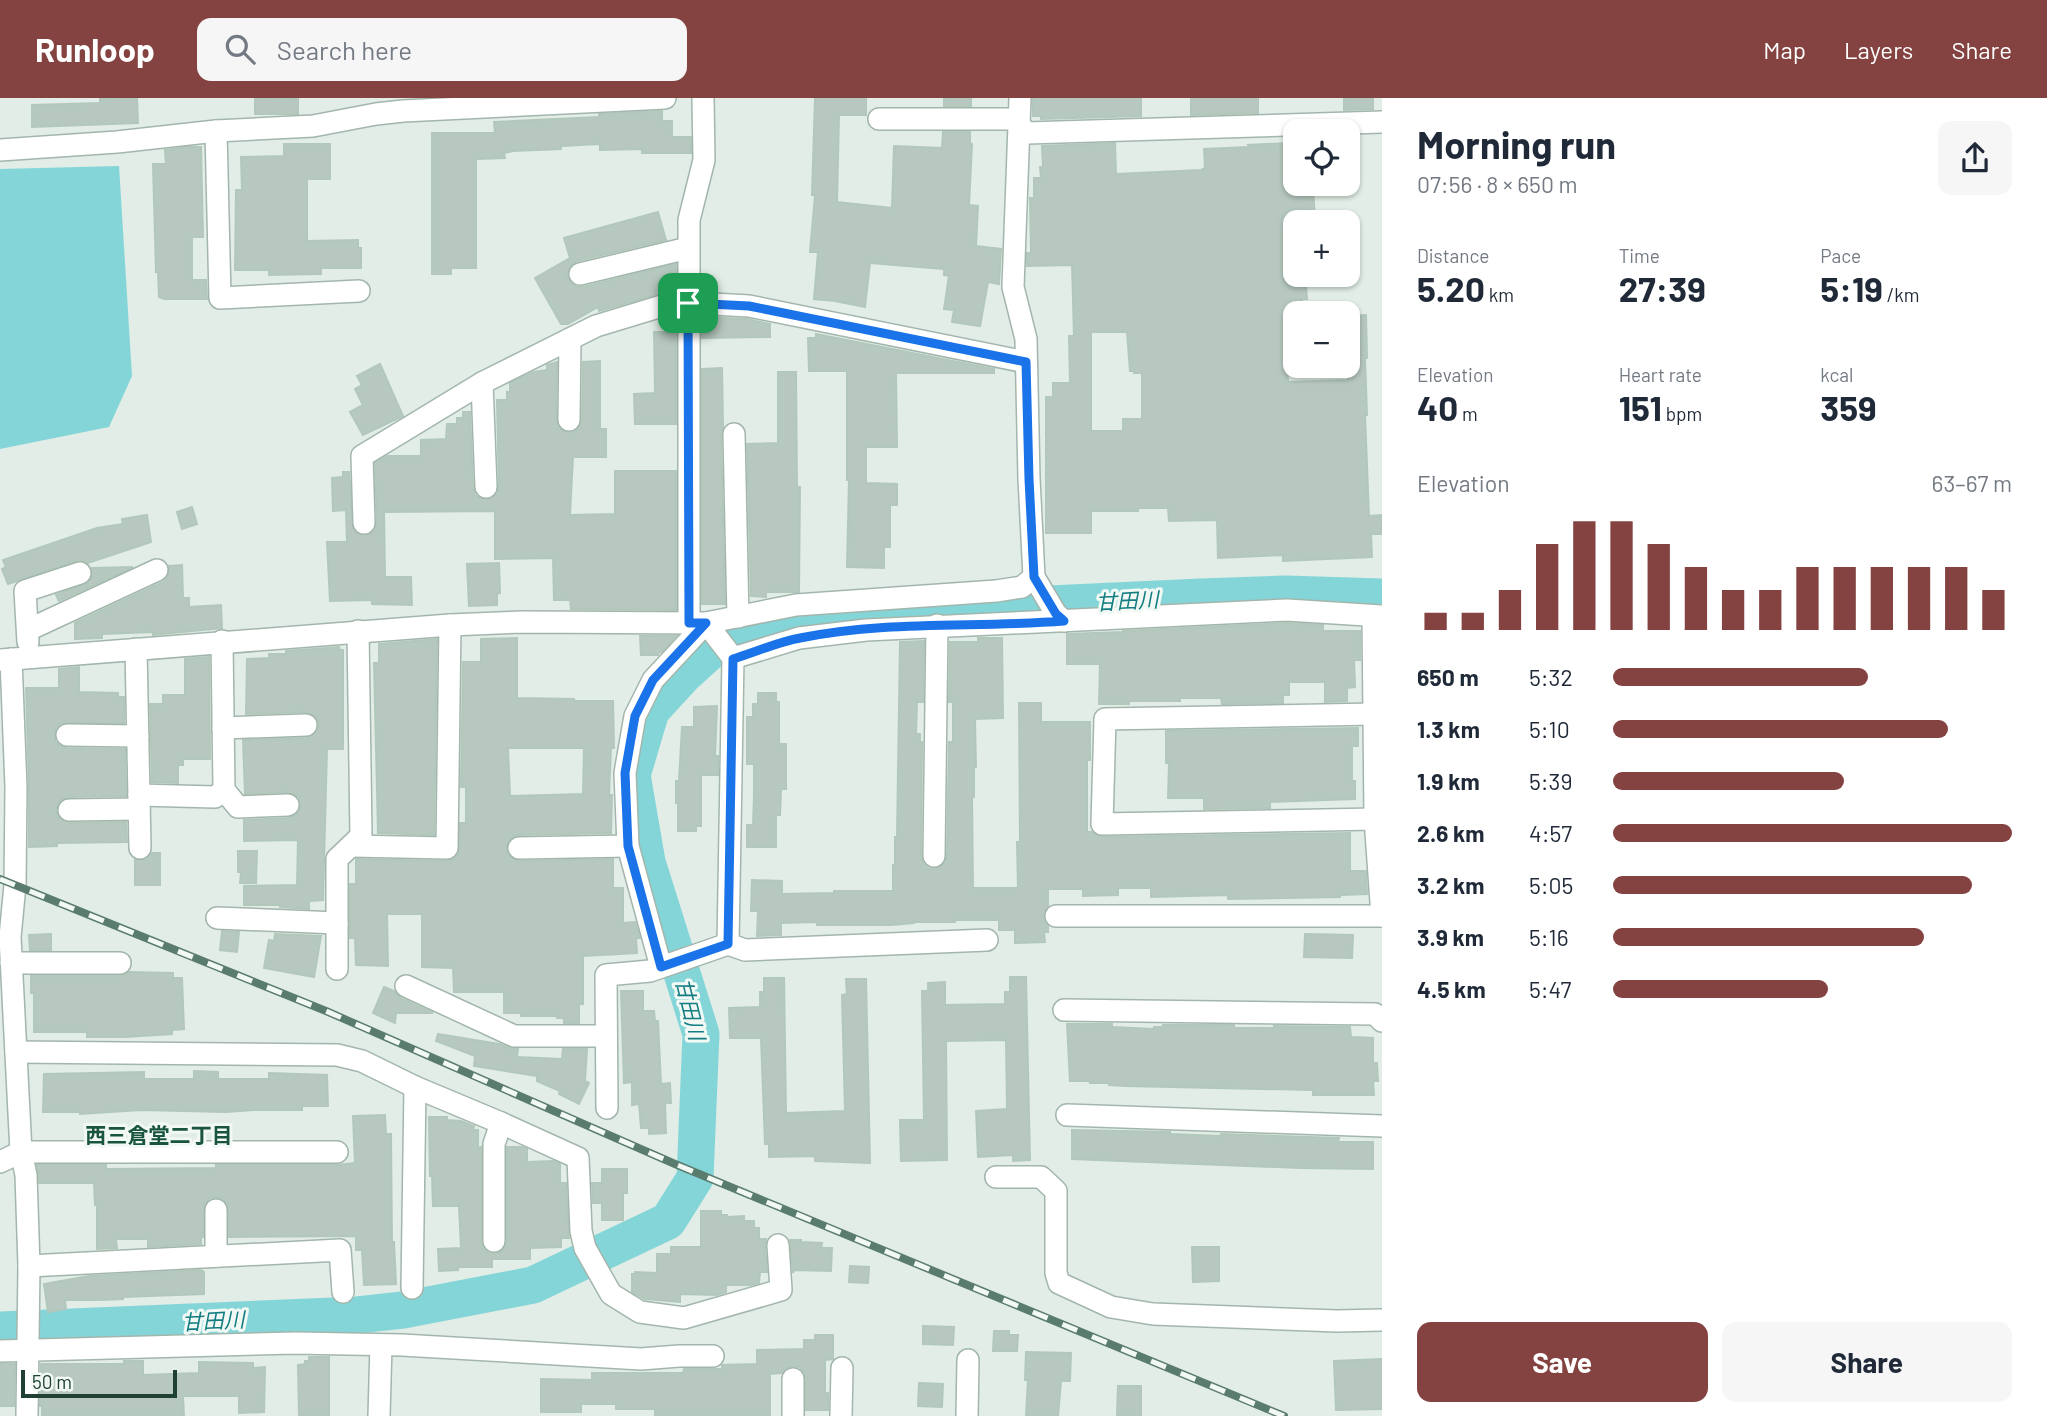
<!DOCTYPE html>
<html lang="en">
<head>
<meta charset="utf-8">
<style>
  :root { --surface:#fff; --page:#f6f6f7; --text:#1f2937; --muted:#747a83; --accent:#844341 }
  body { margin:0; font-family:Barlow,"Noto Sans JP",sans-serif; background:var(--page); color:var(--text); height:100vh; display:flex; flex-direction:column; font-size:26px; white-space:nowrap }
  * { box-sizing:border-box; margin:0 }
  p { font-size:23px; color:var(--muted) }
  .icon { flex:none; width:38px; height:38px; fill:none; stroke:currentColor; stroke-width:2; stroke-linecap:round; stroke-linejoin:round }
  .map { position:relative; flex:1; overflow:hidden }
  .drawer { display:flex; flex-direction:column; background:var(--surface); width:665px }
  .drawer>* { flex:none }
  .buttons { position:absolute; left:1283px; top:21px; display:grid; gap:14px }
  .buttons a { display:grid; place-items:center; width:77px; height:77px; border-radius:14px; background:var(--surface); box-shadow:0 2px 5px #0004; font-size:35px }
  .scale { position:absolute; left:21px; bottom:18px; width:156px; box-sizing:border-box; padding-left:7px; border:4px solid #1f4033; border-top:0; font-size:19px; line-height:24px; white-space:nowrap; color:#1f4033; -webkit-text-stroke:5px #f2f9f5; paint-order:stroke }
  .pin { position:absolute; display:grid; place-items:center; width:60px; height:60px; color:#fff; margin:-30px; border-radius:14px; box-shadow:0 4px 10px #0006 }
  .round { display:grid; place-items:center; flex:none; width:74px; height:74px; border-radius:14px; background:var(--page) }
  .headline { display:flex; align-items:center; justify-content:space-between; height:119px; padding:0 35px }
  h1 { font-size:38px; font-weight:700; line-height:52px }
  .stats { display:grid; grid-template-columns:repeat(3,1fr); gap:10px; height:119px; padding:7px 35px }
  .stats div { display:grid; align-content:center }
  .stats b { font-size:35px; font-weight:700 }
  .stats small { font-size:19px; font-weight:400 }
  .stats p { font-size:19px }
  .chart { height:196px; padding:14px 35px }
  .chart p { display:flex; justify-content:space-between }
  .chart svg { width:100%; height:126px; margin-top:7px; stroke:var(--accent); stroke-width:6 }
  .button { display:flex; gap:14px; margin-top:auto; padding:14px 35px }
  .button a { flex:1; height:80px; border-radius:14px; background:var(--accent); color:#fff; font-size:28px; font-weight:700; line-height:80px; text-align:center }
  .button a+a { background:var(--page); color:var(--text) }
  ul { padding:0 35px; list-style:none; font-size:23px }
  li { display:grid; grid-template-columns:112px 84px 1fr; align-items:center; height:52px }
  li i { height:18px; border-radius:9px; background:var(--accent) }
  header { display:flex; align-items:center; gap:42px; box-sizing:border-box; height:98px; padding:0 35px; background:var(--accent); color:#fff }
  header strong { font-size:33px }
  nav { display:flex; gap:38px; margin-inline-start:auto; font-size:24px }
  .search { width:490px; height:63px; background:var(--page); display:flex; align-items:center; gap:18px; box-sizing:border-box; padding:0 24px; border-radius:14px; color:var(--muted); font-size:26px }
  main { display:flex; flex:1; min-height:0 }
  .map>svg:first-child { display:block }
  .water { fill:#84d5d8 }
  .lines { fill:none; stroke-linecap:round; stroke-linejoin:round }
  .river { stroke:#84d5d8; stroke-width:37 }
  .building { fill:#b6c8bf; stroke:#b3c8bc; stroke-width:2; fill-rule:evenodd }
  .minor-casing { stroke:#a3b6ad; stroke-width:24 }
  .minor { stroke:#fff; stroke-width:21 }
  .rail-casing { stroke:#5a7c6e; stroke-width:8 }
  .rail { stroke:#f2f9f5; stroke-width:5; stroke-dasharray:16; stroke-linecap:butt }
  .route-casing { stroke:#fff; stroke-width:14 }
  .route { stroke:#1a73e8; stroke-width:9 }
  .labels { text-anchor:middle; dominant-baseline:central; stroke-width:6; stroke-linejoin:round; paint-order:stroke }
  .water-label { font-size:21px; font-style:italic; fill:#137d82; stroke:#f2f9f5 }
  .neighbourhood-label { font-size:21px; font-weight:bold; fill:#19543f; stroke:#f2f9f5 }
</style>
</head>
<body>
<header>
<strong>Runloop</strong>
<div class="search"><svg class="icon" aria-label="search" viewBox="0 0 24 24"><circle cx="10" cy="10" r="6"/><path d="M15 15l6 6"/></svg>Search here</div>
<nav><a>Map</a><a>Layers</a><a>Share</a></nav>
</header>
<main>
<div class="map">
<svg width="1382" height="1318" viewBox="0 0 1382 1318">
  <rect width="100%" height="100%" fill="#e1ede6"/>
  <polygon class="water" points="119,68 132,278 109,329 0,351 0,71"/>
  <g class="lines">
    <polyline class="river" points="0,1232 357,1217 403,1212 533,1187 668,1123 695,1080 701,936 647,764 632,677 651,613 684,577 727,538 794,518 1201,499 1286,496 1382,499"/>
  </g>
  <g class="building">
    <polygon points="137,0 138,25 32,29 32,7 100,5 100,1"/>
    <polygon points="255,0 298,1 298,16 255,16"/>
    <polygon points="815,0 866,0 866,17 839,17 837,104 892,110 894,48 942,50 943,34 970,34 970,45 972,46 969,107 978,108 976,148 1001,151 999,186 988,184 980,228 952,224 954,212 944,211 949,178 944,177 944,171 870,165 865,209 835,203 814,201 818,154 810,154 815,97 812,97"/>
    <rect x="944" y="0" width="27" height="8"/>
    <polygon points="1033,0 1141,0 1141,18 1041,21 1041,18 1033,18"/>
    <polygon points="1191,0 1258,0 1258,15 1191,17"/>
    <polygon points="1344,0 1373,0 1373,11 1344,12"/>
    <polygon points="662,13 662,23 672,23 672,39 691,39 691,55 642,55 642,51 600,52 600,46 561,48 561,51 513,53 504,55 505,60 476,61 476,170 451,170 451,176 432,176 432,35 495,35 494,24 599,19 599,16"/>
    <path d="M1115 45 1116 76 1201 72 1205 70 1204 51 1249 49 1248 47 1290 45 1293 86H1313L1315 124H1295V177H1305L1307 201H1302V208L1285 209 1288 284 1348 282V218L1366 217 1367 260H1365L1367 317H1365L1369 418 1381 417V436H1371L1372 459 1283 463V457L1218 460 1217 422 1169 423 1168 410H1138V413H1091V435H1046V299H1053V285H1070L1069 238H1074L1072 167 1027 168V155H1031L1030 100H1034V80H1041L1040 69H1043L1042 48ZM1091 234H1127L1130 273H1134V275H1142V321H1123V333H1091Z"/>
    <polygon points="284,46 330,46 330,81 307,81 307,143 358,142 358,150 361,150 361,170 321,170 321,176 269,177 269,172 235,172 236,92 242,92 241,59 284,58"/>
    <polygon points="186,49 201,49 203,139 192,139 192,182 206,182 207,201 164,201 159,199 158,174 156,174 153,66 166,66 165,52"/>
    <polygon points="658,114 666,142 577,163 571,167 567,178 571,185 577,189 583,189 676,166 676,191 599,213 598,209 568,226 561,226 535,180 570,160 564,140"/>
    <polygon points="702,219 747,221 770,226 770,239 702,240"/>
    <polygon points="654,234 676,234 676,326 635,326 634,296 655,295"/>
    <polygon points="816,236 994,271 994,275 896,275 897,349 866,349 866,385 897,386 897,407 890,407 890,449 884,449 884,470 847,469 849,382 847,382 847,273 809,273 808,240 816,240"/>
    <polygon points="600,263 600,331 606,331 606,359 573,359 570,417 615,416 615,373 676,373 676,512 571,511 570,502 554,502 553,460 495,461 495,413 384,414 385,479 411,479 412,507 372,506 372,502 330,503 327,444 347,444 346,412 333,413 332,380 343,379 343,374 349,374 353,431 358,437 370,436 375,432 377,425 375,365 387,358 421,358 421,342 446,341 447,326 457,326 457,320 463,320 463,314 470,314 473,390 475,397 481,401 492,400 497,396 499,388 497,302 507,302 507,294 510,294 510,285 534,274 547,272 547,267 557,264 556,323 562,333 570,335 576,333 582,323 583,264"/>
    <polygon points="380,266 403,318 363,337 350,314 363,307 355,291 362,287 357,278"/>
    <polygon points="722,270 723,329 721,336 725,506 702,506 702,271"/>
    <polygon points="778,274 796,274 797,389 800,389 799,494 766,494 766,499 751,498 747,346 778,345"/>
    <polygon points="192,409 197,426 182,431 177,414"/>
    <polygon points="147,417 151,444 88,465 82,462 76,463 8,486 2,471 6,469 3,462 97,430 123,426 122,421"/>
    <polygon points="499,465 500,495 497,496 497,507 469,508 467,466"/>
    <polygon points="182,467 183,500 189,500 189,509 221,507 222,530 153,537 153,534 102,536 102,540 75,541 75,525 163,484 168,479 169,468"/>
    <polygon points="133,469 59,503 56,497 89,484 93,477 92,470"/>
    <polygon points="1287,525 1323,527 1323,533 1360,533 1360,562 1354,562 1355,589 1347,590 1347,603 1325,604 1325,584 1289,584 1289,597 1283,597 1283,605 1222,606 1221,600 1180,600 1180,603 1129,603 1129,606 1099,606 1100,566 1067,566 1067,536 1123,534 1123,533"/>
    <polygon points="640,538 676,538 662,554 659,554 658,557 641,557"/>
    <path d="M517 540V600L574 601V603H613L614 650H611L609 697H612L611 735 519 737 512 739 506 750 508 757 519 763 613 761V790H623V825L635 824 640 840H636L637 855 583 858V906H579V925H564V920H557V918H521V915H504V894H454L453 870 422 869V816H387L388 868 356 867 355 840H350V786H356V761L447 763 454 761 459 756 460 725H466V689H461L463 564H481V541ZM508 650H584L583 696 510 698Z"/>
    <polygon points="978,540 1002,540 1003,620 975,621 976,669 974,669 974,699 972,699 973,790 1018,790 1017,744 1020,744 1019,605 1041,605 1041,624 1090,624 1090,662 1087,662 1087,734 1092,734 1102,739 1350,735 1350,773 1366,773 1367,796 1340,797 1340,799 1228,801 1228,797 1151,799 1151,790 1118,790 1118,797 1083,798 1083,791 1048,791 1048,808 1043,817 1044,824 1048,828 1048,834 1044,834 1045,844 1015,845 1015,832 999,832 999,822 955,822 955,824 914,824 914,825 891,827 817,827 817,824 781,825 781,837 757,838 758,813 751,813 752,782 782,783 782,796 834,795 834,793 893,793 893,767 895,767 895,739 897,739 900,544 924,543 923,604 917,604 916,636 920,636 920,644 922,644 921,758 923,765 928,770 935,771 945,765 947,758 949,644 953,644 953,604 949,604 950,544 978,544"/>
    <polygon points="437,541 434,737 378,735 374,565 379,565 379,546"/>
    <polygon points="339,549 340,552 343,552 343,651 327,651 323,802 309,803 309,811 280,809 280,807 244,807 244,788 297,787 298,742 244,743 244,722 289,720 299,714 301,707 299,699 288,694 245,696 243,642 307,640 317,634 319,627 317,620 306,614 246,616 247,561 269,560 269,556 286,556 286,553"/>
    <polygon points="209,559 210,661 183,661 183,667 178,667 178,685 152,684 150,606 163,606 163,597 185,597 185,561"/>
    <polygon points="79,569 79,594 118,595 118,599 124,599 124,625 61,625 55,631 55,643 60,648 67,650 125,651 126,698 68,699 58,705 56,713 58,719 69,725 126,724 127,744 57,745 57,748 29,749 29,688 26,590 59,590 59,571"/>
    <polygon points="758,595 776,595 776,604 779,604 779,646 786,646 786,691 781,691 780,717 776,717 776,749 747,749 747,727 753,727 754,699 754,666 747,666 747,619 753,619 753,606 758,606"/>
    <polygon points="717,608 715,658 718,658 718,677 701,677 701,728 696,728 696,733 678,733 678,705 676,705 676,683 679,683 682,629 694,629 694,609"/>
    <polygon points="1358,630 1358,648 1352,648 1352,683 1355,683 1355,701 1270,704 1270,710 1204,711 1204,700 1168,700 1169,665 1166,665 1166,633"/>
    <polygon points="238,753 257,753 256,785 240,785 241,774 238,774"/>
    <polygon points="152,755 160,755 160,787 135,787 135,762 146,762"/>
    <polygon points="222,833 239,834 237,854 220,852"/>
    <polygon points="51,836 51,852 30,852 29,837"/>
    <polygon points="275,836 321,838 314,879 264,870 269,842 274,843"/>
    <polygon points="1305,836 1353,837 1352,860 1304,859"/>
    <polygon points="129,874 173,875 173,880 182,880 184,931 172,932 172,936 126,939 87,939 87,934 34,934 34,895 31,895 31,878 120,878"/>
    <polygon points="1010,879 1026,879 1030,1062 1013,1063 1013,1057 978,1059 976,1013 1007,1011 1006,942 946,943 947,1062 901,1063 900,1022 924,1022 922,893 928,893 928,885 945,884 945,907 1005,906 1005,894 1010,894"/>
    <polygon points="764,880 784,880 786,1015 845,1013 842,897 847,896 846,881 866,881 870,1065 815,1063 815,1058 769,1059 769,1046 765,1046 761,940 730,940 729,910 760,909 760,894 764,894"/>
    <polygon points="384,889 394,893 400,900 433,915 396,915 395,925 373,915"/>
    <polygon points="621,893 643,893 643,913 654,913 655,923 658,923 661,986 670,985 671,1005 665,1005 666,1035 649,1036 649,1030 641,1030 639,1006 632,1007 632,984 624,985"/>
    <polygon points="1067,926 1112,926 1112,929 1154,931 1154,929 1163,929 1163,927 1234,927 1234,930 1274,930 1274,928 1350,929 1351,939 1373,940 1373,965 1377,965 1378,983 1373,983 1374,997 1313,997 1313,992 1125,988 1109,987 1109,985 1090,985 1089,983 1070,983"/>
    <polygon points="438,936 499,946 509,950 518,951 517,959 562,961 563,951 587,951 585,983 589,985 579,1006 559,996 560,993 537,983 537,978 474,968 475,958 436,943"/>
    <polygon points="194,973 218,974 218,981 269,981 269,975 327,977 328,1008 302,1008 302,1012 254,1012 226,1014 141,1012 80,1016 80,1014 43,1014 44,976 144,974 144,981 194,981"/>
    <polygon points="385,1017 386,1036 391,1036 392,1144 394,1144 396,1186 364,1187 362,1152 356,1152 356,1138 229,1139 228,1106 223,1101 217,1099 210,1100 204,1106 203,1139 201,1139 201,1146 148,1149 148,1141 116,1141 117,1150 97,1151 97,1107 95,1107 94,1085 39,1085 37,1067 106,1067 106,1071 216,1070 216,1067 337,1067 355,1065 353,1018"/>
    <polygon points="429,1019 447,1019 447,1022 461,1023 474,1028 473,1032 478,1032 478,1050 481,1049 481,1143 483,1150 488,1155 495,1156 501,1154 507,1144 507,1049 522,1049 527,1051 527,1064 554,1063 560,1066 560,1085 566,1085 569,1140 561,1140 561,1149 530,1150 530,1161 492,1161 492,1169 458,1169 458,1172 439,1173 438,1151 461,1150 459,1108 433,1108 432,1078 430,1078"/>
    <polygon points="1072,1032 1170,1034 1170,1036 1221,1038 1221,1036 1339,1040 1338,1044 1373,1044 1373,1071 1300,1070 1072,1061"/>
    <polygon points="602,1071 627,1071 627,1095 623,1095 623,1122 602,1122 602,1105 593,1105 592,1085 602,1085"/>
    <polygon points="701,1113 721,1113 721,1117 727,1117 727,1119 744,1118 744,1123 754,1123 754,1130 759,1130 759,1141 766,1141 765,1148 767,1174 760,1174 759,1185 751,1187 726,1187 726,1194 716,1197 680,1196 680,1204 645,1201 632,1194 632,1176 635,1176 635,1174 657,1175 657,1156 671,1156 671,1149 701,1149"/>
    <polygon points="790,1142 801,1142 801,1144 822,1145 821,1150 832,1150 831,1173 794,1172 793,1175"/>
    <polygon points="1192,1149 1219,1149 1219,1183 1193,1184"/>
    <polygon points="850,1168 869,1169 868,1185 849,1184"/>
    <polygon points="201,1172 204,1174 204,1196 123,1199 123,1201 98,1202 65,1202 66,1211 48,1214 44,1186 89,1178"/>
    <polygon points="923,1228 954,1229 953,1247 923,1246"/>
    <polygon points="994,1233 1009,1233 1009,1237 1018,1237 1017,1253 993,1253"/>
    <polygon points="815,1237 833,1237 833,1261 825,1262 825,1295 828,1295 828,1312 806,1312 805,1275 799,1269 792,1268 786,1270 781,1275 770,1276 770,1318 655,1318 655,1311 616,1311 616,1306 581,1306 581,1314 541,1314 541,1281 592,1282 592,1275 683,1275 684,1271 722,1271 722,1267 757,1266 757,1252 804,1251 804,1242 815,1242"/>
    <polygon points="1026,1254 1071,1255 1070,1283 1061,1283 1058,1318 1026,1318 1028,1282 1025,1282"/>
    <polygon points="309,1259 329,1259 329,1318 299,1318 298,1267 305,1266 305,1263 309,1263"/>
    <polygon points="1382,1261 1382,1311 1336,1312 1334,1263"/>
    <polygon points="124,1263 143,1263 143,1277 199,1275 199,1264 253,1265 253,1270 265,1269 264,1314 239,1315 239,1298 183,1298 184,1318 42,1318 42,1308 40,1308 41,1266 124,1266"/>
    <polygon points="0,1266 15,1266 14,1308 0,1308"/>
    <polygon points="919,1285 943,1286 942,1309 918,1308"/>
    <polygon points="1118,1288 1141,1288 1141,1318 1117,1318"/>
  </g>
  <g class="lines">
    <g class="minor-casing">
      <g id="minor">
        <polyline points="1020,0 1013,189 1026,241 1029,381 1034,479 1056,516 1064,523"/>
        <polyline points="879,21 1013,21 1027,35 1382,24"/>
        <polyline points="216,33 220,200 359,193"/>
        <polyline points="0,52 117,44 216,33 313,28 376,16 403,13 665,0"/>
        <polyline points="580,176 688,150"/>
        <polyline points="482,285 486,389"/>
        <polyline points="569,322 570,241"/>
        <polyline points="734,336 738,519"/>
        <polyline points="364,425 362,358 482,285 596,228 675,204 749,208 1026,264"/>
        <polyline points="1373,518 1375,721 1382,818"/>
        <polyline points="689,525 689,122 704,62 703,0"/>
        <polyline points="28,532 157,472"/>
        <polyline points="28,544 25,493 80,475"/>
        <polyline points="136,551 140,750"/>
        <polyline points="733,560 799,540 866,532 1287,512 1382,518"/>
        <polyline points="11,561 16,689 15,787 10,839 21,1054 26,1077 29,1168 27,1318"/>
        <polyline points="0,562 450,527 522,524 706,525 796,507 996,493 1022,489 1034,479"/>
        <polyline points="1374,616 1105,621 1102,726 1375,721"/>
        <polyline points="223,630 306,627"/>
        <polyline points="67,637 138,638"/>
        <polyline points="224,692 238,709 288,707"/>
        <polyline points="139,697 215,699 224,692 222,543"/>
        <polyline points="69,712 139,711"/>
        <polyline points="351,748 447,750 450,527"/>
        <polyline points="519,750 628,748"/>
        <polyline points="934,758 937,527"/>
        <polyline points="1056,818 1382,818"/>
        <polyline points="217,820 337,825"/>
        <polyline points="728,846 745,852 987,842"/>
        <polyline points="11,865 120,865"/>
        <polyline points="337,871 337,761 361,738 358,533"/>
        <polyline points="406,888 514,938 605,938"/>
        <polyline points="1064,912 1375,916 1382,923"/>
        <polyline points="16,954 337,957 362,963 415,989 501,1025 578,1060 581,1133 585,1150 611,1196 640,1214 684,1220 781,1192 778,1147"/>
        <polyline points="607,1010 606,877 650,873 728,846 733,560 706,525 653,582 635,618 625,675 628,748 661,869"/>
        <polyline points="1067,1017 1382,1028"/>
        <polyline points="0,1064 21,1054 337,1054"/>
        <polyline points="996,1079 1041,1079 1056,1093 1056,1175 1059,1185 1111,1209 1153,1216 1337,1223 1382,1222"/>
        <polyline points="494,1143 494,1046 501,1025"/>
        <polyline points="216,1158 216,1112"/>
        <polyline points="29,1168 340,1152 343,1194"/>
        <polyline points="412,1190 415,989"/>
        <polyline points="0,1253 295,1245 402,1247 641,1261 679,1258 713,1258"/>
        <polyline points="793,1281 793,1318"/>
        <polyline points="379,1318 381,1247"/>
        <polyline points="841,1318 842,1270"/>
        <polyline points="967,1318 968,1262"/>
      </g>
    </g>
    <use href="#minor" class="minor"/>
    <g class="rail-casing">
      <polyline id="rail" points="0,781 326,913 675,1066 1284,1318"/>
    </g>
    <use href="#rail" class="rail"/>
  </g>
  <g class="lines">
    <g class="route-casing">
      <path id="route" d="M688 205 749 208 1026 264 1029 381 1034 479 1056 516 1064 523C977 530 887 522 800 540 778 544 755 554 733 561L728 846 661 869 628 748 625 675 635 618 653 582 706 525H689Z"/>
    </g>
    <use href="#route" class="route"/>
  </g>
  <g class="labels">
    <g class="water-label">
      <text transform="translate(1127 502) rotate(-3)">甘田川</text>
      <text transform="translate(691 911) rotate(76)">甘田川</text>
      <text transform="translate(213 1222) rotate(-3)">甘田川</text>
    </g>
    <g class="neighbourhood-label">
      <text x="159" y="1036">西三倉堂二丁目</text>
    </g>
  </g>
</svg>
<div class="buttons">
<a><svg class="icon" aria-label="locate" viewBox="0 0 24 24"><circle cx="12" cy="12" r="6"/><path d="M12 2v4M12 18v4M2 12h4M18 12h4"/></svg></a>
<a>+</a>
<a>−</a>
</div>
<div class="scale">50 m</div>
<div class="pin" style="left:688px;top:205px;background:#1e9e55"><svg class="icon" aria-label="arrive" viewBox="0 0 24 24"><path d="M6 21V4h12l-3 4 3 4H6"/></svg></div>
</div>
<section class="drawer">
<div class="headline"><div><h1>Morning run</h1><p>07:56 · 8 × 650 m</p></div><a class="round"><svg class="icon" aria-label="share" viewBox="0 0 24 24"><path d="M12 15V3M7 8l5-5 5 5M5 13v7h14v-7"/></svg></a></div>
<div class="stats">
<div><p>Distance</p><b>5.20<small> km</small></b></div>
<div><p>Time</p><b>27:39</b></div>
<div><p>Pace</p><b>5:19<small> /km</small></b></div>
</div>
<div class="stats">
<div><p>Elevation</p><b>40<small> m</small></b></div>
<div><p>Heart rate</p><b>151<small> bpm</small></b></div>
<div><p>kcal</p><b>359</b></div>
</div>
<div class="chart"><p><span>Elevation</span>63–67 m</p>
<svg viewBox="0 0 160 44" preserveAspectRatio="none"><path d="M5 44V38M15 44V38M25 44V30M35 44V14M45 44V6M55 44V6M65 44V14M75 44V22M85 44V30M95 44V30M105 44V22M115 44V22M125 44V22M135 44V22M145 44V22M155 44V30"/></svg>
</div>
<ul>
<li><b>650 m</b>5:32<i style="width:64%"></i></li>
<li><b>1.3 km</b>5:10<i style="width:84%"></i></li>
<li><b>1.9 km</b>5:39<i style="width:58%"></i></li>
<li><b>2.6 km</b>4:57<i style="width:100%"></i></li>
<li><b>3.2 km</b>5:05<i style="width:90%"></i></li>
<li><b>3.9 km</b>5:16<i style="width:78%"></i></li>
<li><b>4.5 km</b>5:47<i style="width:54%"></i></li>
</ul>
<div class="button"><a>Save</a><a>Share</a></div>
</section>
</main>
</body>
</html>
